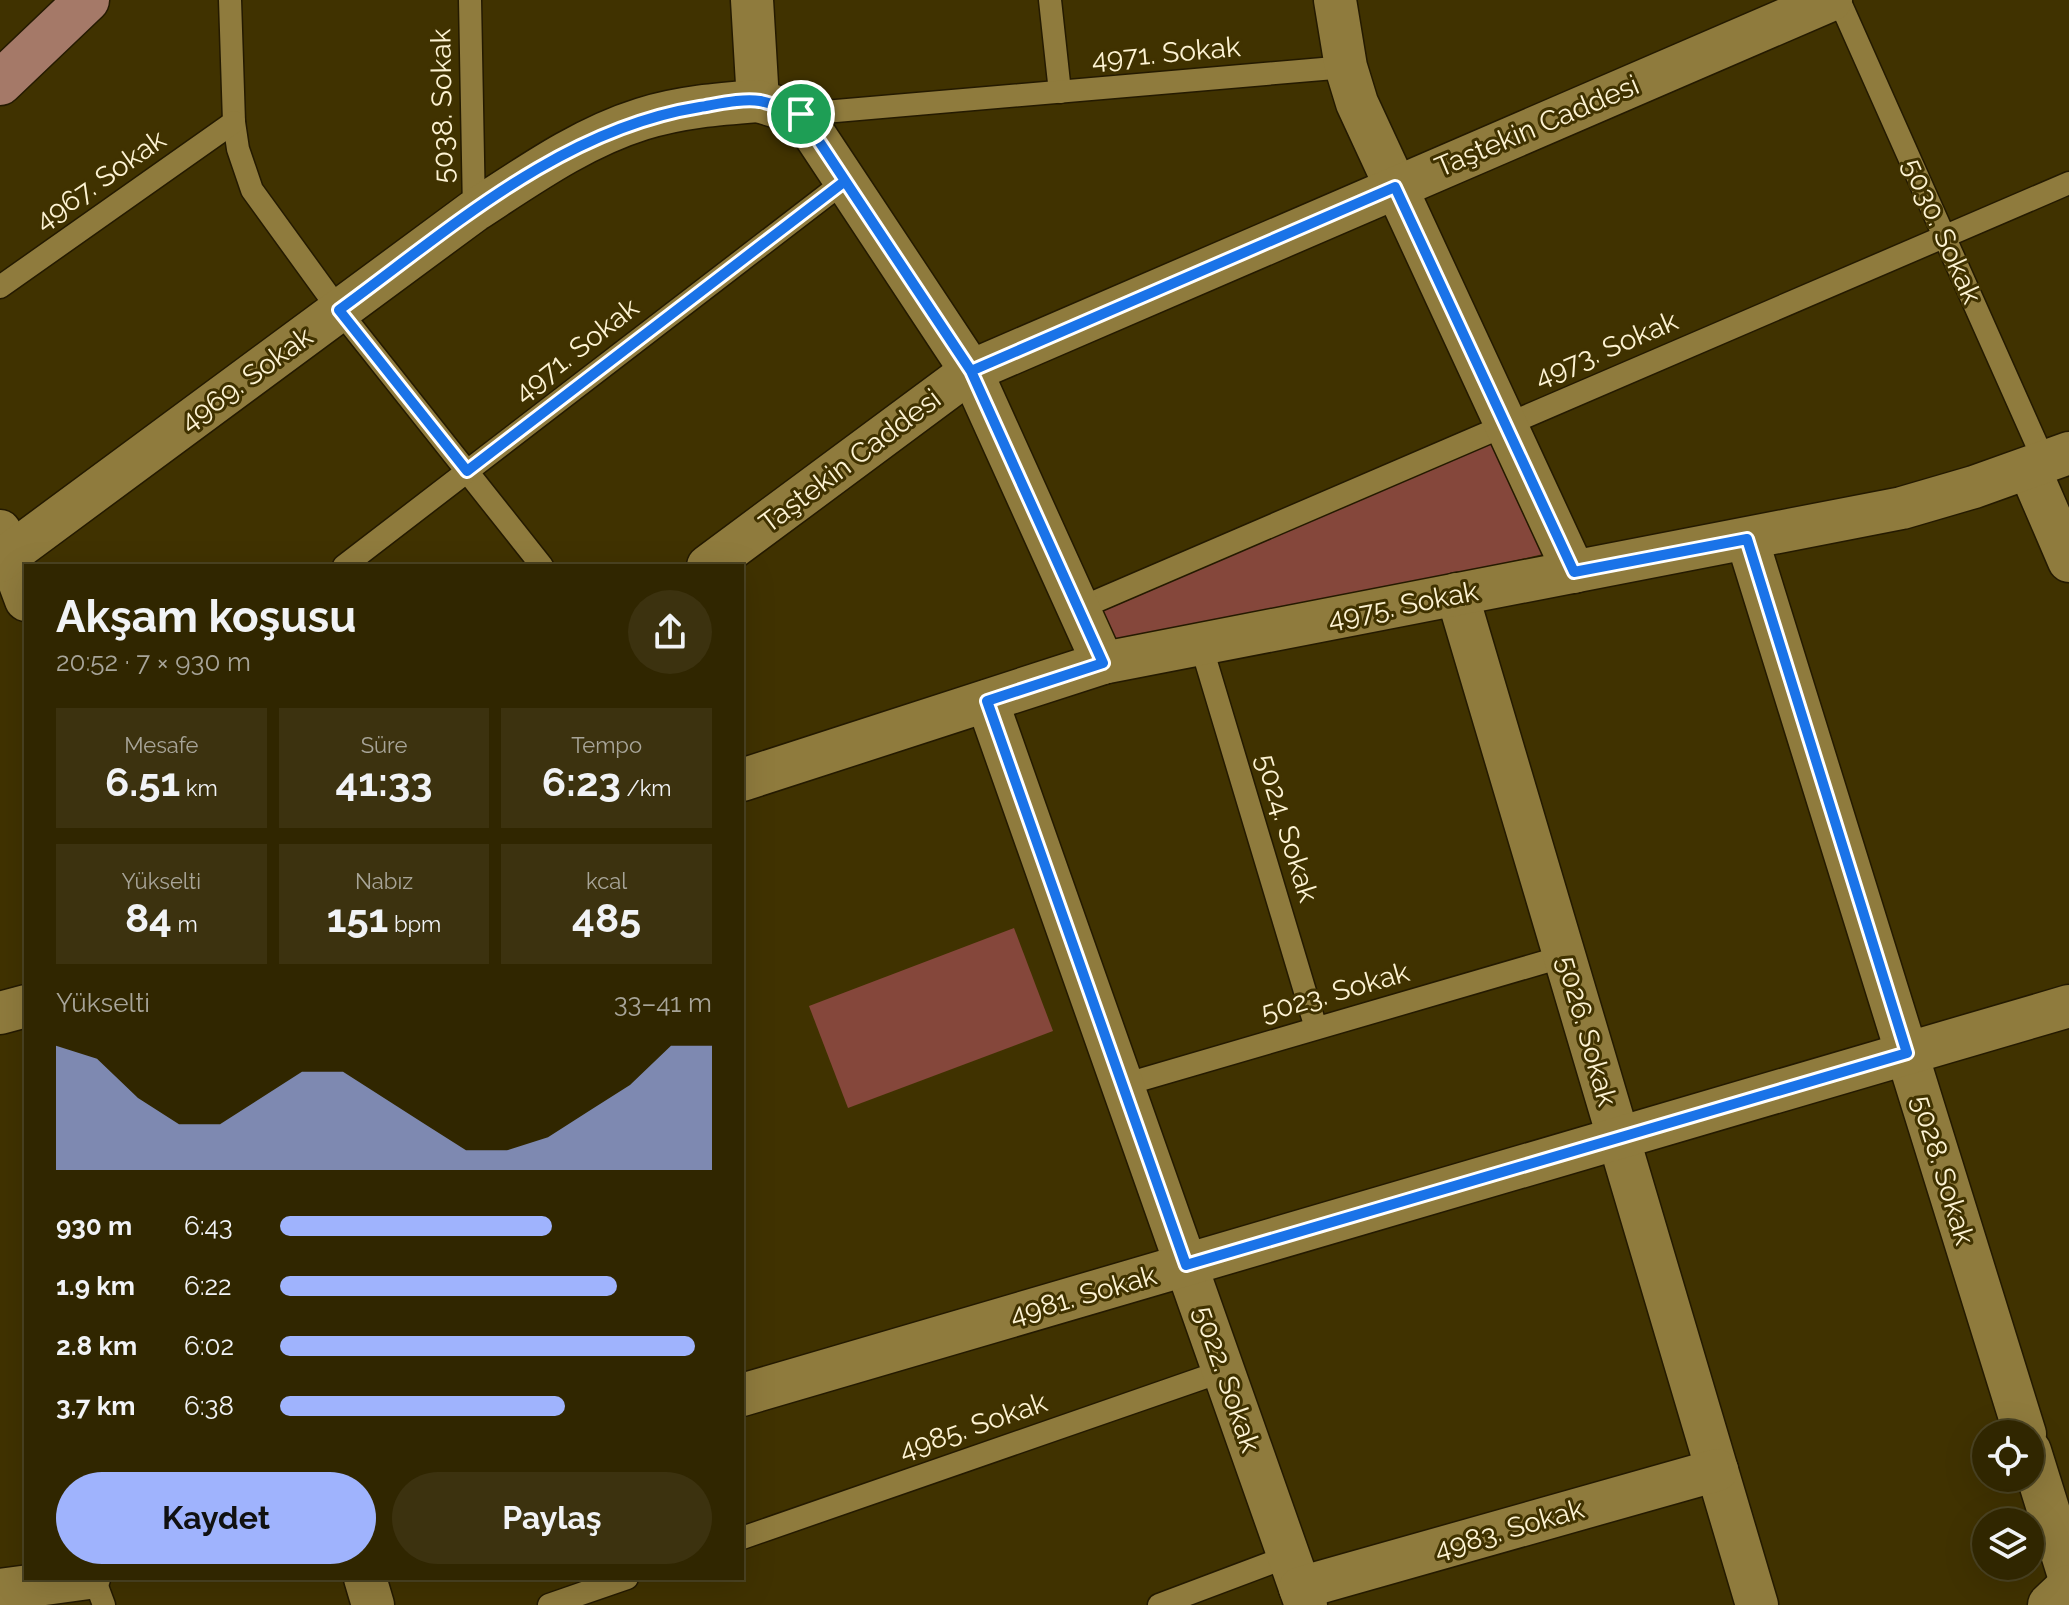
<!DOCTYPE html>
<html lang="tr">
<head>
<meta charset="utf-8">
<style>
  :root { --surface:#302600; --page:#3c320f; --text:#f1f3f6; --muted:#a8a599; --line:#4b4322; --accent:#9fb3fd }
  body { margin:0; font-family:Raleway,sans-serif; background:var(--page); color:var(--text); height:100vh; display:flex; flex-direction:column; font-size:30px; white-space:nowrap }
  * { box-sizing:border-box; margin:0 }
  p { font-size:26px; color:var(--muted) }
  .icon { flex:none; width:44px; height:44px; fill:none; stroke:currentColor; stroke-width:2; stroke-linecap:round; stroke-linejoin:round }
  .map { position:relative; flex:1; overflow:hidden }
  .drawer { position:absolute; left:24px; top:564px; width:720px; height:1016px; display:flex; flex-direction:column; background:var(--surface); border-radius:0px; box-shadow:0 8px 32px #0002,0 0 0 2px var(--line) }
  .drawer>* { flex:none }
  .fabs { position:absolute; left:1972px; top:1420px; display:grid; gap:16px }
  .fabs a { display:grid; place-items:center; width:72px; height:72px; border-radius:50%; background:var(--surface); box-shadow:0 8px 32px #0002,0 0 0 2px var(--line); font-size:40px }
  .pin { position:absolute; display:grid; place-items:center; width:68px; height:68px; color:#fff; margin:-34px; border:4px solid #fff; border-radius:50%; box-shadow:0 2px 8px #0007 }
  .round { display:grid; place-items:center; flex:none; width:84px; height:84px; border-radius:42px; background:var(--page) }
  .summary { display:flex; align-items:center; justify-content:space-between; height:136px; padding:0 32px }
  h1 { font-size:44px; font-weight:700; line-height:60px }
  .stats { display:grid; grid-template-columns:repeat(3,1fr); gap:12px; height:136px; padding:8px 32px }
  .stats div { display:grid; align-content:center; border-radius:0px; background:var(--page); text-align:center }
  .stats b { font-size:40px; font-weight:700 }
  .stats small { font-size:22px; font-weight:400 }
  .stats p { font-size:22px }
  .chart { height:224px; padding:16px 32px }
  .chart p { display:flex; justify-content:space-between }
  .chart svg { width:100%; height:144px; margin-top:8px; fill:var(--accent); opacity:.7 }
  .primary-button { display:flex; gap:16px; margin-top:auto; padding:16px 32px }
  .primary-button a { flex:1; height:92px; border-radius:48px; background:var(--accent); color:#111; font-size:32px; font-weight:700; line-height:92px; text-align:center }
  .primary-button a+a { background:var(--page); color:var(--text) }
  ul { padding:0 32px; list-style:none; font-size:26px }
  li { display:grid; grid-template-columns:128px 96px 1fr; align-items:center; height:60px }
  li i { height:20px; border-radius:10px; background:var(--accent) }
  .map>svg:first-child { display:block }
  .green { fill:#85473b }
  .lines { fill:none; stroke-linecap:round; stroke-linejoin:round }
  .service-casing { stroke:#241a00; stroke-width:25 }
  .minor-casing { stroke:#241a00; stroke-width:45 }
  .tertiary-casing { stroke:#241a00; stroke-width:47 }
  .secondary-casing { stroke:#241a00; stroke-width:47 }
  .service { stroke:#8f7b3d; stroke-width:22 }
  .minor { stroke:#8f7b3d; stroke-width:42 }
  .tertiary { stroke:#8f7b3d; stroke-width:44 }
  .secondary { stroke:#a57968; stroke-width:44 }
  .route-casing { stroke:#fff; stroke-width:16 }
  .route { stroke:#1a73e8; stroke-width:10 }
  .labels { text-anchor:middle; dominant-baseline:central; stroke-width:6; stroke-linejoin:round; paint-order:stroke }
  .street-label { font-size:28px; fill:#fdf3d3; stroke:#403200 }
</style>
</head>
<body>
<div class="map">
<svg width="2069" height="1605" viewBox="0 0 2069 1605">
  <rect width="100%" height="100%" fill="#403200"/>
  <g class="green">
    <polygon points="1497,440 1552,552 1105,654 1092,616"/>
    <polygon points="1014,928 1053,1031 848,1108 809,1006"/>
  </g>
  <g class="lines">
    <g class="service-casing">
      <g id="service">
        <polyline points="230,0 234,122 238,149 252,190 339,310 542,566"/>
        <polyline points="470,0 474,211"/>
        <polyline points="1050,0 1060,92"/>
        <polyline points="1839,0 2045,463"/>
        <polyline points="801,114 1346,67"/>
        <polyline points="0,287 234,122"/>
        <polyline points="344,566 845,181"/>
        <polyline points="1078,609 2069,183"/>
        <polyline points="1201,645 1316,1028"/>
        <polyline points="1123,1085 1565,956"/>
        <polyline points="742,1538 1223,1371"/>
        <polyline points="94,1578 104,1605"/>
        <polyline points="549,1605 627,1578"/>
        <polyline points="1159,1605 1289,1556"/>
      </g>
    </g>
    <g class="minor-casing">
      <g id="minor">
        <polyline points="752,0 758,101 801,114 971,371 1103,663"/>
        <polyline points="1335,0 1346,67 1357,103 1574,572"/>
        <polyline points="2029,468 2069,561"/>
        <polyline points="0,531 26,600"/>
        <polyline points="1747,539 2025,1434"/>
        <path d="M0 561 474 211C528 176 581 138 642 119 680 107 719 104 758 101"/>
        <polyline points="708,566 971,371 1831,0"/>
        <polyline points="1457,594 1757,1605"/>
        <polyline points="987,701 1306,1605"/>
        <polyline points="742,780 1103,663 1902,508 1974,487 2069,453"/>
        <polyline points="0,1013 26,1006"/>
        <polyline points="742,1395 2069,1006"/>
        <polyline points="2030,1451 2069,1576"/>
        <polyline points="365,1578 373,1605"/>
        <polyline points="1300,1588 1717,1470"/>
        <polyline points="0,1590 89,1578"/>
      </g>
    </g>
    <g class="tertiary-casing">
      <polyline id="tertiary" points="2050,1605 2069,1587"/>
    </g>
    <g class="secondary-casing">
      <polyline id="secondary" points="0,83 87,0"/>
    </g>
    <use href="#service" class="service"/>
    <use href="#minor" class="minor"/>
    <use href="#tertiary" class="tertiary"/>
    <use href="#secondary" class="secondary"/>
  </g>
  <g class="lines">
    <g class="route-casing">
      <path id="route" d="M801 114C788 110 774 104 760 101 743 98 718 104 700 107 561 129 450 229 339 310L467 471 845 181 971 371 1103 663 987 701 1186 1265 1907 1053 1747 539 1574 572 1395 187 971 371 801 114"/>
    </g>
    <use href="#route" class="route"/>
  </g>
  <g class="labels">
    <g class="street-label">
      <text transform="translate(1166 53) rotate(-5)">4971. Sokak</text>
      <text transform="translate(442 106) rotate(-91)">5038. Sokak</text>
      <text transform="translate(1537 126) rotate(-23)">Taştekin Caddesi</text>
      <text transform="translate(100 180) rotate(-35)">4967. Sokak</text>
      <text transform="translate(1942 231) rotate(66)">5030. Sokak</text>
      <text transform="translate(1606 349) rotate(-23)">4973. Sokak</text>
      <text transform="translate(576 350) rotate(-38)">4971. Sokak</text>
      <text transform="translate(246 379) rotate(-36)">4969. Sokak</text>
      <text transform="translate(850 461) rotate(-37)">Taştekin Caddesi</text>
      <text transform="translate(1403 605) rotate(-11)">4975. Sokak</text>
      <text transform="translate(1287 828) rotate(73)">5024. Sokak</text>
      <text transform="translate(1335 992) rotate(-16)">5023. Sokak</text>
      <text transform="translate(1587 1031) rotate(74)">5026. Sokak</text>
      <text transform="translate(1943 1170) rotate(73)">5028. Sokak</text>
      <text transform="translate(1083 1295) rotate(-16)">4981. Sokak</text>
      <text transform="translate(1227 1379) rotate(71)">5022. Sokak</text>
      <text transform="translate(973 1426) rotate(-19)">4985. Sokak</text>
      <text transform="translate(1509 1529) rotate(-16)">4983. Sokak</text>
    </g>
  </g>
</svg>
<div class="fabs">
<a><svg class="icon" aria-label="locate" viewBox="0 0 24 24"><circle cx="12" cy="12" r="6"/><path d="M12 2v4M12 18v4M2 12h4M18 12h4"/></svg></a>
<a><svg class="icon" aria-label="layers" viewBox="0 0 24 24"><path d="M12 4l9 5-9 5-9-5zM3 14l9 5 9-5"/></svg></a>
</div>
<div class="pin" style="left:801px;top:114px;background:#1e9e55"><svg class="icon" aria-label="arrive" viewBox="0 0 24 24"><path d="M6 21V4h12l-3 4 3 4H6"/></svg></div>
<section class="drawer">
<div class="summary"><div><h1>Akşam koşusu</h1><p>20:52 · 7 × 930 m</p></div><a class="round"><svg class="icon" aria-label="share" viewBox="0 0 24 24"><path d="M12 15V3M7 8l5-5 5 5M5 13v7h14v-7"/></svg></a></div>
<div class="stats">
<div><p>Mesafe</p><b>6.51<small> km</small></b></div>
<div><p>Süre</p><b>41:33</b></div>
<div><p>Tempo</p><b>6:23<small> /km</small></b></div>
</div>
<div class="stats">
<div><p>Yükselti</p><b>84<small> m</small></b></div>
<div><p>Nabız</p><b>151<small> bpm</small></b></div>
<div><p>kcal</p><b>485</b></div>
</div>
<div class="chart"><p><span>Yükselti</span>33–41 m</p>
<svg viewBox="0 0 160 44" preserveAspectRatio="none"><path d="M0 44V6L10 10L20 22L30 30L40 30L50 22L60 14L70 14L80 22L90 30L100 38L110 38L120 34L130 26L140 18L150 6L160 6V44z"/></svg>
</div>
<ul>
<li><b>930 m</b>6:43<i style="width:63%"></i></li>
<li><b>1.9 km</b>6:22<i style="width:78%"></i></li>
<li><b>2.8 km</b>6:02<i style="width:96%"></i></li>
<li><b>3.7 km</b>6:38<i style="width:66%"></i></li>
</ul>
<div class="primary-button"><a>Kaydet</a><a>Paylaş</a></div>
</section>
</div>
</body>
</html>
